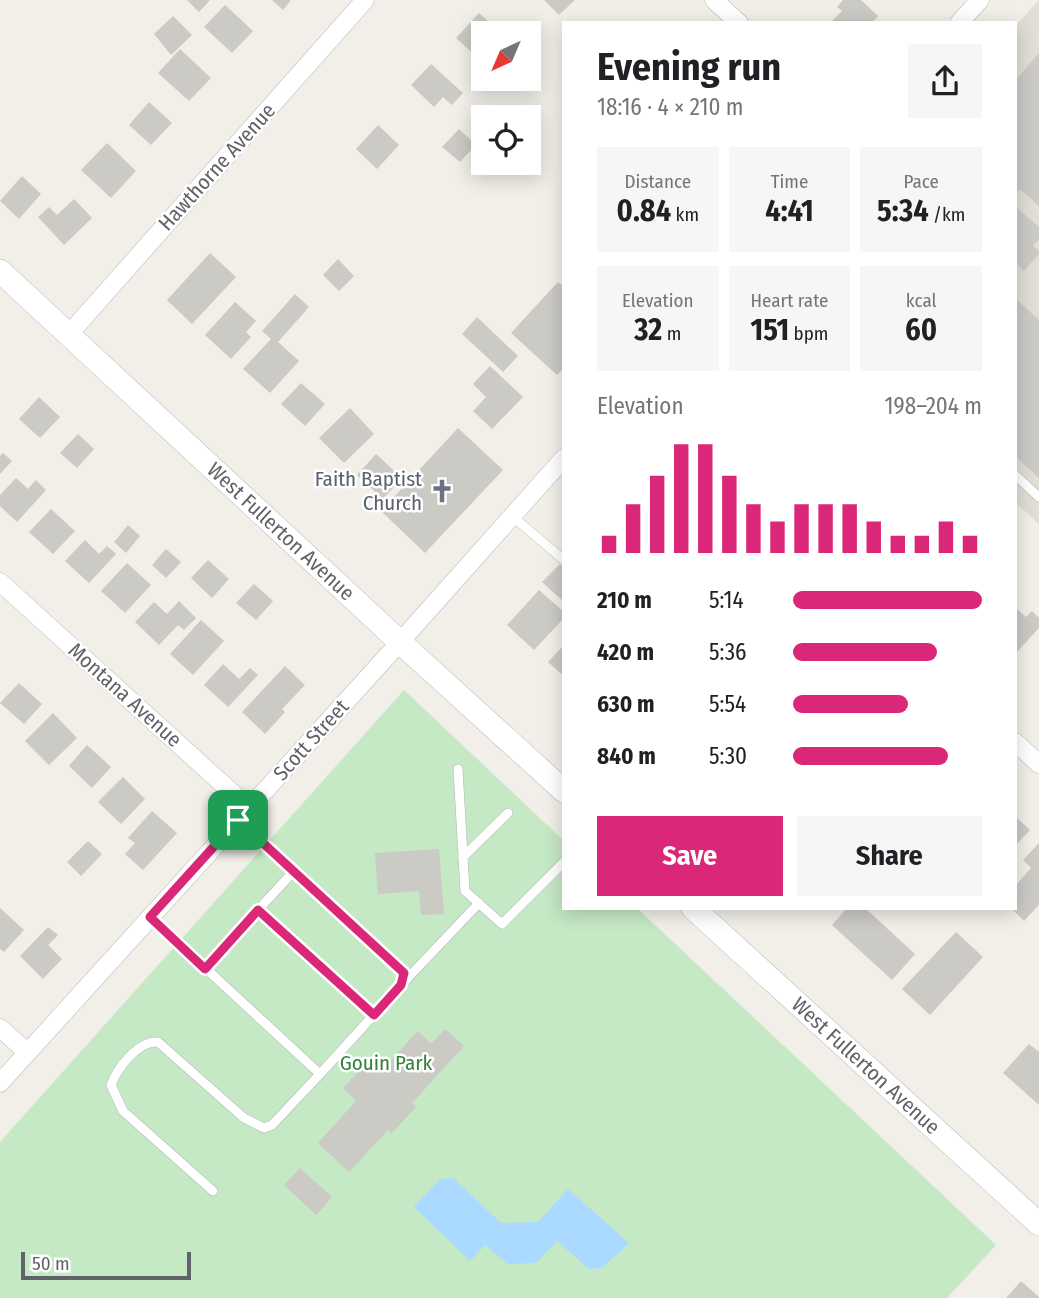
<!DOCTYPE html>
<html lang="en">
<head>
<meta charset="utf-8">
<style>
  :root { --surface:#fff; --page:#f6f6f6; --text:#202124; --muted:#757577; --accent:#db2777 }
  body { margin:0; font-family:"Fira Sans Condensed",sans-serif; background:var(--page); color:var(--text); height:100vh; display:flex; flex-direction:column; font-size:26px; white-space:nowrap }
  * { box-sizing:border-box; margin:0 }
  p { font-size:23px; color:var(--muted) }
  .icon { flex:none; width:38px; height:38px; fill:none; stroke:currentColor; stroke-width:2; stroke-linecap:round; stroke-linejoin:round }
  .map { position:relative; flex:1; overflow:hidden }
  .side { position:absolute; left:562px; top:21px; width:455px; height:889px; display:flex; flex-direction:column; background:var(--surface); border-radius:0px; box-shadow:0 4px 18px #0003 }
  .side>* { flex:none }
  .needle { width:46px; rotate:224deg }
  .tools { position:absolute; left:471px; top:21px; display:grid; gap:14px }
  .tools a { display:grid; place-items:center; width:70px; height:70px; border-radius:0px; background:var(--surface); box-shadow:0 4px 18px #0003; font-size:35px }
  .scale { position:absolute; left:21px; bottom:18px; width:170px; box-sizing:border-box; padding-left:7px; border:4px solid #5f6368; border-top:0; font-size:19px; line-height:24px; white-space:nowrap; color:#5f6368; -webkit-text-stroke:5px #fff; paint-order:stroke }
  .pin { position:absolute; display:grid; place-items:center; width:60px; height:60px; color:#fff; margin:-30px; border-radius:14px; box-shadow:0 4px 10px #0006 }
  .round { display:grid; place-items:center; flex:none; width:74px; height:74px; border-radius:0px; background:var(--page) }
  .summary { display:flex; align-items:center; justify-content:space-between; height:119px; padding:0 35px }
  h1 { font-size:38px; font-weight:700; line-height:52px }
  .stats { display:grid; grid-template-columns:repeat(3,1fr); gap:10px; height:119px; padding:7px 35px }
  .stats div { display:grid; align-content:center; border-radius:0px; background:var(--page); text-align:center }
  .stats b { font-size:30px; font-weight:700 }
  .stats small { font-size:19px; font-weight:400 }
  .stats p { font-size:19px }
  .chart { height:196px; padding:14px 35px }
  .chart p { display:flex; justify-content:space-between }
  .chart svg { width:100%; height:126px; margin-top:7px; stroke:var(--accent); stroke-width:6 }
  .primary-button { display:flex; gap:14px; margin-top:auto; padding:14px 35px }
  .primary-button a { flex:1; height:80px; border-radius:0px; background:var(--accent); color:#fff; font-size:28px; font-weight:700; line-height:80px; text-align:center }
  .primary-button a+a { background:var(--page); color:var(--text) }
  ul { padding:0 35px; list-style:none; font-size:23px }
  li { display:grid; grid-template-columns:112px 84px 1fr; align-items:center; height:52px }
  li i { height:18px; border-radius:9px; background:var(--accent) }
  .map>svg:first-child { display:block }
  .education { fill:#e1ded6 }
  .green { fill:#c5e8c5 }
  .water { fill:#aadaff }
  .building { fill:#cccac5 }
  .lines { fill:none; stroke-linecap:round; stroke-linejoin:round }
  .service-casing { stroke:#b5b8bc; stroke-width:10 }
  .minor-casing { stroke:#b5b8bc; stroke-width:19 }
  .tertiary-casing { stroke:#b5b8bc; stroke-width:24 }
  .service { stroke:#fff; stroke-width:9 }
  .minor { stroke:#fff; stroke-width:18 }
  .tertiary { stroke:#fff; stroke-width:23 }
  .route-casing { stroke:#fff; stroke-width:14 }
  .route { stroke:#db2777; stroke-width:9 }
  .labels { text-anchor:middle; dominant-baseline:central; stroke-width:5; stroke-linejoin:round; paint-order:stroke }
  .street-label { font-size:21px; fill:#5f6368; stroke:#fff }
  .worship-label { font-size:21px; fill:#5b616d; stroke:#fff; text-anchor:end }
  .park-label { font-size:21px; fill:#348238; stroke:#fff }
</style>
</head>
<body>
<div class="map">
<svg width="1039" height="1298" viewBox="0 0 1039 1298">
  <rect width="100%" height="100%" fill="#f1efe8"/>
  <polygon class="education" points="1039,0 1039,524 1015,502 1015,26"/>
  <polygon class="green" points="404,690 563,840 564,908 637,908 996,1245 947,1298 0,1298 0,1142"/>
  <polygon class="water" points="453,1178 501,1223 538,1222 568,1189 629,1243 602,1268 589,1269 557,1241 536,1263 508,1264 485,1245 470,1261 414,1207 440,1179"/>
  <g class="building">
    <polygon points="187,0 210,0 199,12"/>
    <polygon points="272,0 291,0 283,10"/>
    <polygon points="544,0 575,0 559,15"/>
    <polygon points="843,0 861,0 878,16 872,23 830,23 842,11 837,7"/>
    <polygon points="225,5 253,31 232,53 204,27"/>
    <polygon points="479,13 501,33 483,33 483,57 480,60 456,38"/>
    <polygon points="173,16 192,35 171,55 154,34"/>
    <polygon points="180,49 211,78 189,101 158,73"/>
    <polygon points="1039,53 1039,206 1020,189 1015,194 1015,81"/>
    <polygon points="431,64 463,93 452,105 443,97 434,107 411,85"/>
    <polygon points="149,102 172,123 151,145 129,125"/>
    <polygon points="378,125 399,145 377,169 356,149"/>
    <polygon points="459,129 476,145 460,162 442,147"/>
    <polygon points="107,143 136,171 111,198 81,170"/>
    <polygon points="22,176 41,194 19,219 0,201"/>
    <polygon points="74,199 92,218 64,245 38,217 49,207 57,215"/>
    <polygon points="1015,206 1039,227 1039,239 1033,246 1039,251 1039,254 1024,271 1015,262"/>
    <polygon points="210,253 236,277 192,324 167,300"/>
    <polygon points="338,259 354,276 339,291 323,275"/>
    <polygon points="558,282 564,287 564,368 557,375 511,333"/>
    <polygon points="295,294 309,307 278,342 299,361 270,393 243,369 271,339 262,331"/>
    <polygon points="1015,298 1039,320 1039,478 1015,456"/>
    <polygon points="235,302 256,321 246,332 251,337 231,359 205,335"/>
    <polygon points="477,317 518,356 503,372 462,334"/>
    <polygon points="490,366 523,397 492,429 473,411 486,397 473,384"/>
    <polygon points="301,383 325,404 305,426 281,404"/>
    <polygon points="39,397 60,417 40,438 19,419"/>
    <polygon points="350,408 374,434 344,463 319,438"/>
    <polygon points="458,428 503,470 425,553 381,511"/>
    <polygon points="78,434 94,449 77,468 60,453"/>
    <polygon points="3,453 12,461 0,474 0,456"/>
    <polygon points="376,454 402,478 383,499 357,475"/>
    <polygon points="16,478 28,489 36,480 46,490 17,522 0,506 0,495"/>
    <polygon points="51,509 75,531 53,554 29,532"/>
    <polygon points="128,525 140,536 126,553 114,542"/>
    <polygon points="85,540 99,554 107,546 116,554 89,583 65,561"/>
    <polygon points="166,549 181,562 166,578 152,565"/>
    <polygon points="208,560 229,579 212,598 191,578"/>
    <polygon points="127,563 151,585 125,613 101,591"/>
    <polygon points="560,564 564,567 564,602 542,582"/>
    <polygon points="254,584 273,601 256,620 236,603"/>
    <polygon points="539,590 564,612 564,618 534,650 507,625"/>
    <polygon points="179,601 196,618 184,630 178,625 159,645 135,622 154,602 167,614"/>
    <polygon points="1015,607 1026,617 1032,611 1039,618 1039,628 1015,654"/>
    <polygon points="201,620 224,641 193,675 170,654"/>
    <polygon points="564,645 564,676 548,662"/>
    <polygon points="223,664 239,679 250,668 258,675 228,707 204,685"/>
    <polygon points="285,666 305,685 282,709 285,712 265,734 242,712"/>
    <polygon points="19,683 42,704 24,724 0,703"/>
    <polygon points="53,713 77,738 49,765 25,741"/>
    <polygon points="87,745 111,767 92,788 69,766"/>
    <polygon points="123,777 145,799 121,824 98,802"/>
    <polygon points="152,811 177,833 143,870 125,854 135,843 128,838"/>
    <polygon points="1015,816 1030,830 1015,846"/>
    <polygon points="88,841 102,854 81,876 67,862"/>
    <polygon points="1039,843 1039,905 1024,921 1011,908 1015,908 1015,886 1031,868 1023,860"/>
    <polygon points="439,849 444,914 421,915 419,891 378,894 375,853"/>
    <polygon points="0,908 24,930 4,952 0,949"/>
    <polygon points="847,908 865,908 915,954 892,980 832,925"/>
    <polygon points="48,927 58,935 48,945 62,959 43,979 20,956"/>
    <polygon points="956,932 983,957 930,1015 902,989"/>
    <polygon points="445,1029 464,1046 412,1103 416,1107 391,1134 388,1130 349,1172 318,1143 356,1101 343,1088 367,1062 379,1073 418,1031 431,1044"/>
    <polygon points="1029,1044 1039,1052 1039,1105 1003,1073"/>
    <polygon points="300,1168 332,1197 316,1215 284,1185"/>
    <polygon points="1021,1281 1039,1297 1039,1298 1006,1298"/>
  </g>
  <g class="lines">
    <g class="service-casing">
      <g id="service">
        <polyline points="1015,475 1039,497"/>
        <polyline points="512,516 564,560"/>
        <polyline points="458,769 465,891 502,924 564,862"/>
        <polyline points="238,820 404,973 401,985 320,1074"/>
        <polyline points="463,857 508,813"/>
        <polyline points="258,910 294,871"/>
        <path d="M150 917 320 1074 272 1125 264 1128 244 1118 158 1042C139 1040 117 1068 111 1085L123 1111 213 1191"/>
        <polyline points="205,969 258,910 374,1015"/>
        <polyline points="403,983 479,903"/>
      </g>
    </g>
    <g class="minor-casing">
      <g id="minor">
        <polyline points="714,0 739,23"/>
        <polyline points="959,23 980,0"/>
        <polyline points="69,334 365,0"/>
        <polyline points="0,582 249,808"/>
        <polyline points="1015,742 1039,764"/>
        <polyline points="0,1028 27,1052"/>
        <polyline points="0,1083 400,642 564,458"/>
      </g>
    </g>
    <g class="tertiary-casing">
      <g id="tertiary">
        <path id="s1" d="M0 271 400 642 564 791"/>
        <path id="s2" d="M693 908 1039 1224"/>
      </g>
    </g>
    <use href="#service" class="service"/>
    <use href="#minor" class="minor"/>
    <use href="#tertiary" class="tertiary"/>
  </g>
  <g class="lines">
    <g class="route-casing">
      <polygon id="route" points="238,820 404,973 401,985 374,1015 258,910 205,969 150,917"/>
    </g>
    <use href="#route" class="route"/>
  </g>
  <defs>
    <g id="church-bare" transform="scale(1.89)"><path d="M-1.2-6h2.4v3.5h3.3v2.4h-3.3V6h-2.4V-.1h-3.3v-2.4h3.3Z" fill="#6b7280" stroke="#fff" stroke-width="2.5" paint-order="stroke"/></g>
  </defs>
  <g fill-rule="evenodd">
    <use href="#church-bare" x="442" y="491"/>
  </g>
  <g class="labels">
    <g class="street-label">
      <text transform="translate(217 167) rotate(-48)">Hawthorne Avenue</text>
      <text stroke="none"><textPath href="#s1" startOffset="383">West Fullerton Avenue</textPath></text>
      <text transform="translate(125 695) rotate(42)">Montana Avenue</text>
      <text transform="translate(311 740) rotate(-48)">Scott Street</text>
      <text stroke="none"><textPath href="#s2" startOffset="234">West Fullerton Avenue</textPath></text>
    </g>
    <g class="worship-label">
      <text x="422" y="479">Faith Baptist<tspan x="422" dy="24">Church</tspan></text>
    </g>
    <g class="park-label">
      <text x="386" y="1063">Gouin Park</text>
    </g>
  </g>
</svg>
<div class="tools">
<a><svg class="needle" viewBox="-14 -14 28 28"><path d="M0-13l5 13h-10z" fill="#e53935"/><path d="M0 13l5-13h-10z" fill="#757577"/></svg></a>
<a><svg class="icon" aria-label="locate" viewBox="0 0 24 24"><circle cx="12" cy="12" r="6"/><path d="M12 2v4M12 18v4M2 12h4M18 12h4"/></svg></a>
</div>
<div class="scale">50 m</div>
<div class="pin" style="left:238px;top:820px;background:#1e9e55"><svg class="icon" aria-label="arrive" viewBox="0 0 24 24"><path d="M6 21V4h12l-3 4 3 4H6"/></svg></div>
<section class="side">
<div class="summary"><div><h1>Evening run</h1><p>18:16 · 4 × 210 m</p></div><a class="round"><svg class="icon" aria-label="share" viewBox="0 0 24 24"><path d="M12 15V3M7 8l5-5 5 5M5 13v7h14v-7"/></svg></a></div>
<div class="stats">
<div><p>Distance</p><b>0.84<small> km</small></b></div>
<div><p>Time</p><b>4:41</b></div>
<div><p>Pace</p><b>5:34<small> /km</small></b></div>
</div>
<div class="stats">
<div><p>Elevation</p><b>32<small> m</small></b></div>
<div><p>Heart rate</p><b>151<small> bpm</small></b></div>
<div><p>kcal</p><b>60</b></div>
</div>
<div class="chart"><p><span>Elevation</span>198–204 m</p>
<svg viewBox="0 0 160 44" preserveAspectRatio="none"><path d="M5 44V38M15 44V27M25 44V17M35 44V6M45 44V6M55 44V17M65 44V27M75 44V33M85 44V27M95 44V27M105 44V27M115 44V33M125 44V38M135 44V38M145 44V33M155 44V38"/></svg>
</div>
<ul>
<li><b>210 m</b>5:14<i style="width:100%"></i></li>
<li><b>420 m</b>5:36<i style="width:76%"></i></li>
<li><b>630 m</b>5:54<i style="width:61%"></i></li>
<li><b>840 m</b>5:30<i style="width:82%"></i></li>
</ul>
<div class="primary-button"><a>Save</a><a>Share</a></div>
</section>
</div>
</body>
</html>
